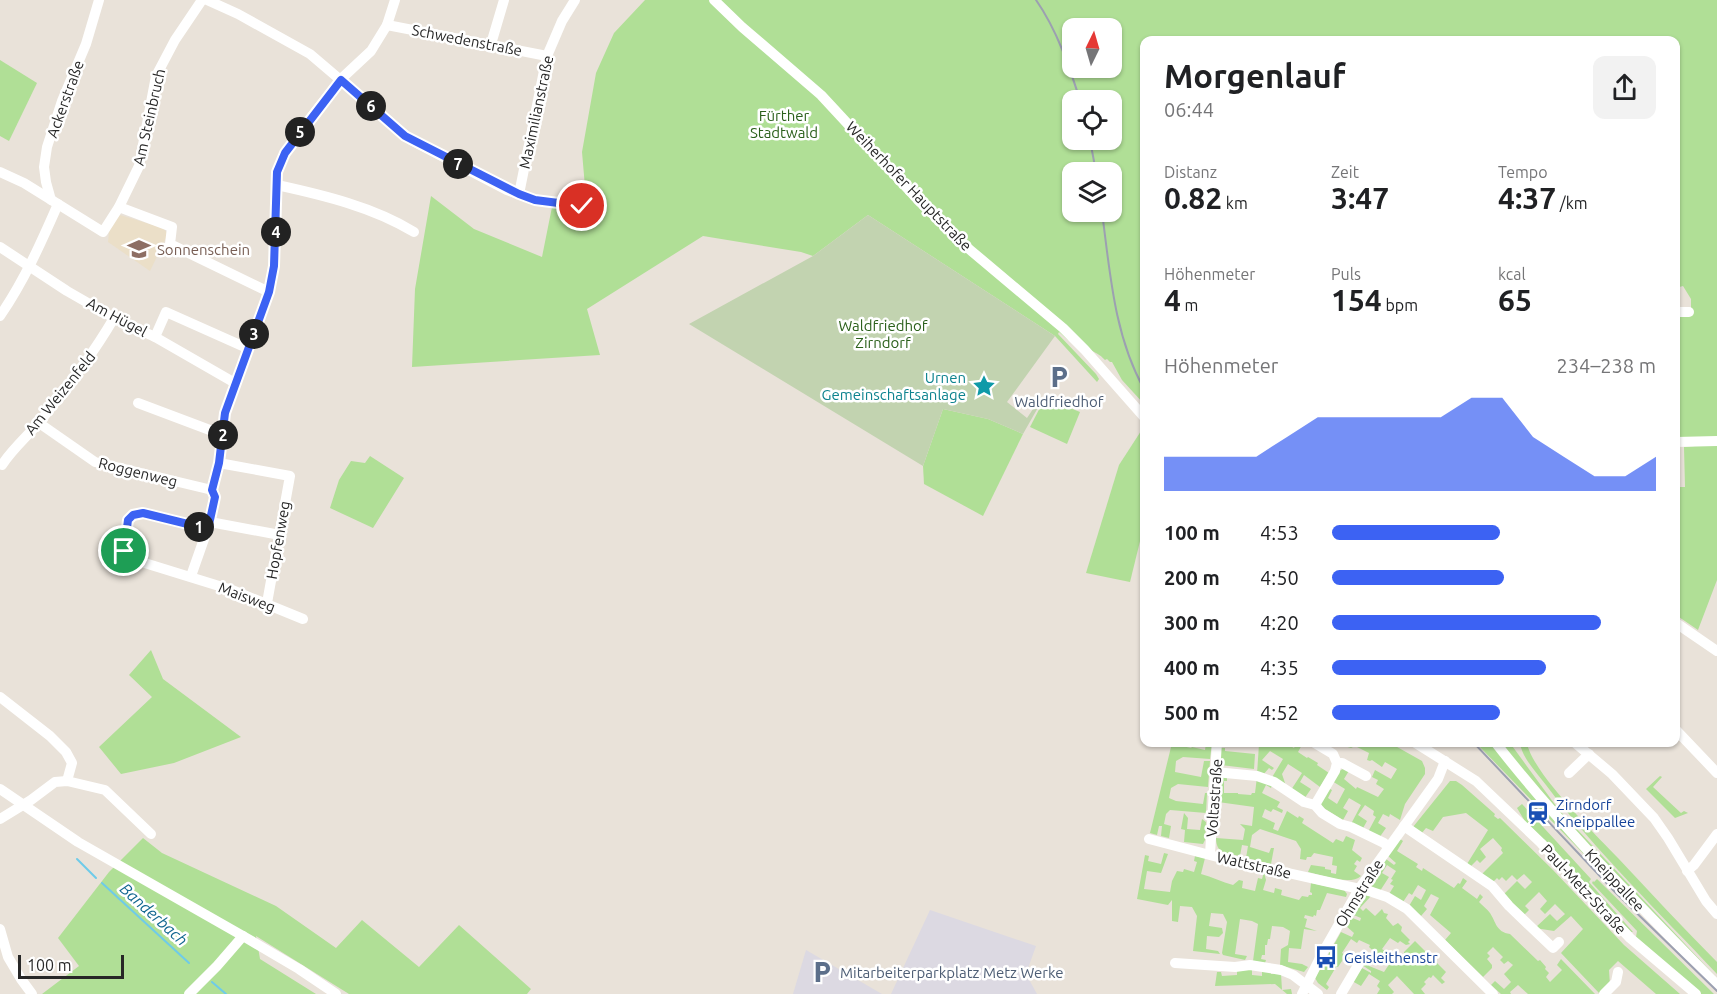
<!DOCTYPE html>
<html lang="de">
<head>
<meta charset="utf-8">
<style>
  :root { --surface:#fff; --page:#f2f2f2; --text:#202124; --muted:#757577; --accent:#3c62f3 }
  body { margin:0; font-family:Ubuntu,sans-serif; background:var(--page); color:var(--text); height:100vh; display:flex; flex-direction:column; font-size:22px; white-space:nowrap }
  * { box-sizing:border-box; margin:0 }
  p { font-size:20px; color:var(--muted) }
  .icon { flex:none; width:33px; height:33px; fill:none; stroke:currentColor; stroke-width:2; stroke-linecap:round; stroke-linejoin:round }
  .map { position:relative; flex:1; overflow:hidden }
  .sheet { position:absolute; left:1140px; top:36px; width:540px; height:711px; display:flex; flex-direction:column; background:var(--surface); border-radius:12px; box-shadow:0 2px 4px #0004 }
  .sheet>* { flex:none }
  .needle { width:39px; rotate:5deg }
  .tools { position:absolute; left:1062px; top:18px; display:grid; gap:12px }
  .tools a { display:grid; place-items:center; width:60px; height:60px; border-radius:12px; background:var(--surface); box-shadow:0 2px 4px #0004; font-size:30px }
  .scale { position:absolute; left:18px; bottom:15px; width:106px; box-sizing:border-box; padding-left:6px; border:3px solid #272727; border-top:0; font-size:16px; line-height:21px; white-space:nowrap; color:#272727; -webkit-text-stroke:4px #fff; paint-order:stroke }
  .pin { position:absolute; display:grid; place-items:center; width:51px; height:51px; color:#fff; margin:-26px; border:3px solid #fff; border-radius:50%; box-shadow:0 2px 6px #0007 }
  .km { position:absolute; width:30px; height:30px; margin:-15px; border-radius:50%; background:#222; color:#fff; font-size:16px; line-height:30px; text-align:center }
  .round { display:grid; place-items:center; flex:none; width:63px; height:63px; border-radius:12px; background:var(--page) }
  .headline { display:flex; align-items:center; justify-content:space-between; height:102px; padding:0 24px }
  h1 { font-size:33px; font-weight:700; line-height:45px }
  .figures { display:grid; grid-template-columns:repeat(3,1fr); gap:9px; height:102px; padding:6px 24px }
  .figures div { display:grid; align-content:center }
  .figures b { font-size:30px; font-weight:700 }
  .figures small { font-size:16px; font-weight:400 }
  .figures p { font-size:16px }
  .chart { height:168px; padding:12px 24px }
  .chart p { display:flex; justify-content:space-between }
  .chart svg { width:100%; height:108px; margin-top:6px; fill:var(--accent); opacity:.7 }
  ul { padding:0 24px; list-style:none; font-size:20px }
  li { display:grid; grid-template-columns:96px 72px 1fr; align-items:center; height:45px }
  li i { height:15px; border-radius:8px; background:var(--accent) }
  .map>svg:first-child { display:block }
  .industrial { fill:#dcd9e2 }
  .education { fill:#ebdfc8 }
  .green { fill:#b0df96; fill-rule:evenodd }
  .cemetery { fill:#c2d3b0 }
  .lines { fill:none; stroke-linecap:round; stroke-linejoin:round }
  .stream { stroke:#6ecbe9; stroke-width:2 }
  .minor { stroke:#fff; stroke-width:10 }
  .rail { stroke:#9ca0b1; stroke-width:2 }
  .route-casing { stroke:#fff; stroke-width:12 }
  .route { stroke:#3c62f3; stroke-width:8 }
  .labels { text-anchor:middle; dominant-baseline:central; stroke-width:5; stroke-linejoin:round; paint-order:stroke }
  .street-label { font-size:15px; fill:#272727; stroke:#fff }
  .park-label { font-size:15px; fill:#2b601b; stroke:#fff }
  .education-label { font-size:15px; fill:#785e54; stroke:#fff; text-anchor:start }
  .culture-label { font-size:15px; fill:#0d838f; stroke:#fff; text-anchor:end }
  .service-label { font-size:15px; fill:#4e5e75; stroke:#fff }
  .transit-label { font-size:15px; fill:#164399; stroke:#fff; text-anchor:start }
  .water-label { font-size:16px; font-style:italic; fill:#126790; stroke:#fff }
</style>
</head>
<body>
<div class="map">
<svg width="1717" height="994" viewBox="0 0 1717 994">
  <rect width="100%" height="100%" fill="#e9e2d9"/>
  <g class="industrial">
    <polygon points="930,910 1036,946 1026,974 1037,994 891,994"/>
    <polygon points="806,950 882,994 793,994"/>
  </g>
  <polygon class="education" points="120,215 163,228 168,234 150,271 108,242 109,232 114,220"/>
  <g class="green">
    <path d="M645 0H1717V440L1676 441V313H1691V299L1683 286 1676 288V40H1144V389L1141 391 1144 397V404L1122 380 1112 362H1110L1107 359 1105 360C1095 349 1082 349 1070 341 1066 339 1063 335 1059 332L1058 334 1096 374 1099 379 1097 382 1055 336 868 215 813 256 801 252 703 236 587 309 600 355 412 367 415 289 431 196 474 229 542 257 552 207 587 210 582 152 596 73 614 33ZM1072 28H1112V68H1072ZM1072 100H1112V140H1072ZM1072 172H1112V212H1072Z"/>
    <polygon points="0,60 37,83 9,141 0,136"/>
    <polygon points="1045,398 1080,412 1067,444 1030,427"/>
    <polygon points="943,409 988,419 1023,434 983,516 924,484 923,466"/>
    <polygon points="1141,431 1144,436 1144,525 1130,582 1086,573 1119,465"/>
    <polygon points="1717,444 1717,580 1698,630 1676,615 1676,487 1685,487 1684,447"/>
    <polygon points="370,456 404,478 373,528 330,508 339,480 351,461 365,463"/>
    <polygon points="151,650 163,679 241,737 174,763 121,774 99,747 152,697 129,675"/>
    <polygon points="1172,743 1178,743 1178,745 1191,748 1192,747 1205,750 1206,743 1212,743 1210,759 1183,757 1176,761 1175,772 1201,777 1204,761 1210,761 1208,787 1178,784 1171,788 1169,798 1176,801 1203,804 1205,793 1207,793 1206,813 1170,810 1166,814 1164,824 1171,826 1169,838 1161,836 1162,826 1159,826 1157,835 1150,833"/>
    <polygon points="1257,743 1266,743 1269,746 1272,743 1285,743 1294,748 1297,743 1310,743 1311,744 1310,747 1303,743 1298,752 1307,758 1308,757 1318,763 1317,765 1329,773 1320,787 1304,775 1300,782 1311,789 1304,799 1291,790 1302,773 1288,764 1282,774 1286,786 1271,779 1283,759 1270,751 1262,760 1274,768 1272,770 1269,768 1263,775 1257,774 1259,744"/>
    <polygon points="1347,743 1390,743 1422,761 1425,768 1425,774 1405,804 1400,820 1390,814 1389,817 1383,814 1378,823 1386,828 1379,838 1368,832 1376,817 1373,815 1374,811 1365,805 1358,815 1367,821 1362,830 1351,824 1361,805 1349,798 1343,808 1348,811 1343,820 1322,807 1320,800 1328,788 1332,790 1328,798 1337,804 1345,789 1332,781 1339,771 1347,767 1350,769 1344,779 1356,789 1357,787 1378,797 1384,789 1376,784 1378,780 1372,777 1375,770 1391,779 1397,769 1385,762 1382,767 1372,760 1370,761 1367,760 1369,753 1355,746 1351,748 1344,746"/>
    <polygon points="1476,743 1493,743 1610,881"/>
    <polygon points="1497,743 1510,743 1559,810 1717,978 1616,879"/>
    <path d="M1520 743H1527C1532 772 1595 834 1618 858 1651 893 1683 928 1717 962V974C1659 912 1597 853 1546 785 1537 773 1522 758 1520 743Z"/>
    <polygon points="1220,748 1225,748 1225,751 1255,754 1254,769 1221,765"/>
    <path d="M1220 776H1227V781H1224V793H1238V794L1251 795 1252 793H1255L1257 777 1273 783 1271 788 1266 785 1262 793 1280 802 1277 807 1283 810 1282 813 1273 809 1271 812 1265 809 1262 817 1275 823 1273 829 1278 831 1287 811 1298 818 1299 816 1304 819 1302 823 1333 843 1336 839 1343 842 1346 836 1355 840 1352 850 1362 858 1360 862 1357 860 1354 864 1357 866 1354 871 1361 876C1350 886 1322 875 1308 872L1311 865 1325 867V869L1331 870V873L1336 874 1337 866 1332 865 1333 857 1314 853 1311 857H1307L1306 860 1300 859 1301 849 1296 841 1260 829 1252 835 1250 847 1269 853 1271 848H1274L1271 864 1246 858 1248 846 1242 845 1240 856C1227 853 1216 854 1216 838L1243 840 1245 829 1240 824 1252 826 1254 807 1218 802Z"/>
    <polygon points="1660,776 1662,777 1653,787 1681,813 1684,811 1688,813 1675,818 1646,789"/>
    <polygon points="1450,781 1456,781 1462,785 1495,814 1494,816 1498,819 1500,818 1553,870 1624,945 1680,994 1656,994 1618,961 1609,970 1610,985 1601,993 1599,993 1561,953 1583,929 1571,916 1554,931 1535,928 1550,914 1557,921 1565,914 1555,904 1545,914 1540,909 1547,901 1539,892 1525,906 1529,910 1524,915 1504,894 1517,881 1525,889 1532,882 1524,874 1517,880 1512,875 1506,881 1502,877 1499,880 1497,878 1492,883 1482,874 1503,853 1501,850 1502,848 1493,838 1480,849 1486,857 1480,863 1477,860 1471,866 1467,864 1488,830 1466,813 1443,817 1433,831 1426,828 1421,834 1413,827"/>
    <polygon points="1522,804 1591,879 1589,882 1633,932 1631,932 1526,823 1517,808"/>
    <polygon points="1184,813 1188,818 1187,829 1200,830 1202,819 1206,822 1205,840 1203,844 1184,842 1185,830 1181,829"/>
    <polygon points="143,838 162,853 276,906 336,948 362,920 419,967 459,925 531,989 527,994 349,994 256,936 260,959 316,994 42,994 79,966 58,938 109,872"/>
    <path d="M1400 839 1403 841 1397 851 1418 864 1416 867 1422 871 1423 868 1454 888 1458 883 1460 884 1463 878 1467 881 1462 888 1477 899 1480 894 1483 897 1479 902C1482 905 1487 909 1490 913 1496 922 1496 932 1510 934L1538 961 1540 960 1546 967 1545 969 1549 973 1546 977 1550 982 1562 970 1557 965 1561 959 1595 994H1528L1518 985 1510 992 1511 994H1501L1491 985 1495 981 1504 989 1511 982 1504 974 1513 965 1508 961 1504 964 1500 960 1503 957 1493 947 1487 953 1490 956 1487 959 1492 965V968L1483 977 1445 940 1451 933 1430 915 1439 898 1431 894 1424 906 1427 909 1421 916 1409 906 1415 896 1421 900 1426 890 1418 885 1412 895 1409 893 1403 902 1389 894 1394 886 1390 884 1393 880 1391 879 1396 871 1387 865 1382 873 1389 877 1380 891 1371 886V882L1386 859 1394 865 1396 863 1388 856Z"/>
    <path d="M1164 853 1168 854 1161 873 1147 871 1144 889 1170 892 1172 881 1177 871 1183 872 1184 869 1194 872 1197 862 1194 861 1195 856 1205 858 1201 874C1212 877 1222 882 1233 885L1239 880 1243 881 1242 888 1255 891 1258 878 1262 879 1264 872 1266 880 1263 890 1274 893 1275 888 1282 890 1281 895 1299 900 1302 896 1308 897 1309 895H1312V893L1310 892 1311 883 1344 890 1347 894 1346 897 1327 893 1320 910H1317L1316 916 1314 915 1313 917 1305 915 1304 918 1307 919 1305 927 1317 931 1304 929 1301 949 1289 948 1288 962 1302 964 1308 967 1304 972 1280 965 1281 949 1288 945 1290 931 1283 927 1272 926 1270 939H1268L1267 945H1265V955H1262L1261 959 1266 960 1265 963 1253 961 1258 924 1252 921 1240 919 1235 954 1247 956 1245 960 1223 955 1222 953 1227 922 1223 914 1211 913 1209 926 1222 928 1223 933 1219 937 1207 936 1206 949 1218 951 1220 954 1193 951 1197 916 1192 907 1180 906 1178 922 1172 921V900L1168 905 1137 899 1145 855 1149 856 1148 861 1161 864Z"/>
    <polygon points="1597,879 1714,994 1701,994 1636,937 1637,931 1592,883 1593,881 1594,882"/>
    <polygon points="1367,895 1371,896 1360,908 1363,911 1366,908 1375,916 1382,909 1384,913 1388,914 1386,918 1393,926 1398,923 1402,927 1401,931 1410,940 1408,942 1410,944 1406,945 1400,941 1398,943 1390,938 1382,949 1392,956 1400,954 1393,960 1396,963 1402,957 1404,958 1404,952 1415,941 1446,972 1441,978 1445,982 1442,984 1433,975 1431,978 1429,977 1424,982 1426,984 1421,989 1425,994 1414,994 1397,976 1388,985 1394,992 1392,994 1377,994 1380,989 1377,986 1380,981 1369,974 1361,986 1352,981 1362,968 1371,973 1371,971 1362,965 1367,957 1371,961 1369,966 1384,972 1390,963 1380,957 1369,947 1370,945 1359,940 1357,943 1351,939 1342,953 1357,962 1353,963 1344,958 1338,967 1336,967 1326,984 1329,987 1327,990 1318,983 1315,978 1341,932 1352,937 1354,933 1345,925 1350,917 1360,921 1361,918 1351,914 1360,898"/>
    <polygon points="1252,968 1252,975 1262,976 1262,971 1271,972 1271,974 1281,973 1282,990 1291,989 1292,994 1287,994 1275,984 1215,986 1217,972 1221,972 1222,976 1237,975 1237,969"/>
  </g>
  <polygon class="cemetery" points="868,215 1055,336 1007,402 1027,418 1041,397 1044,397 1023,434 988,419 943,409 923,466 689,324 813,256"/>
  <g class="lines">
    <g class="stream">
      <polyline points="77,859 96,878"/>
      <polyline points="102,883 189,963"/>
      <polyline points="212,982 226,994"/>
    </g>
    <g class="minor">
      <polyline points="207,0 238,14 310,54 411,140 507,190 535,200 582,206"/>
      <polyline points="714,0 742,27 821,95 921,203 969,249 1063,328 1085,350 1144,417"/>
      <polyline points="387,25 547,56"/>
      <polyline points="491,44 504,0"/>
      <polyline points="0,172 24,183 103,232 119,207 139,166 156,76 175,40 202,0"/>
      <path d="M277 185C323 195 373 207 414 232"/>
      <polyline points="519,194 547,56 562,21 575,0"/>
      <polyline points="51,200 46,182 44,167 47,147 62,101 86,44 99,0"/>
      <polyline points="119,207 172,227 170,244 269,292"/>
      <polyline points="0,247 67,291 114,318 155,337 235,383"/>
      <polyline points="1676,312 1689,312"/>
      <path d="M0 316C24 281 41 243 58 204"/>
      <polyline points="155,337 166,312 249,349"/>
      <polyline points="138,403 223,435"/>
      <polyline points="39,423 95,462 212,490"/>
      <polyline points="1676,442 1717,441"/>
      <polyline points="219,463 290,476 267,603"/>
      <path d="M2 465C13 448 28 436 41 420 68 387 93 354 114 318"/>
      <polyline points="210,522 280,535"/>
      <polyline points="208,529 143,513 133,515 128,520 124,551 129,557 135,560 232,590 303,619"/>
      <polyline points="191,576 210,522 215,497 212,490 219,463 225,413 269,292 274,266 277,172 285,153 297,135 341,79 371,51 387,25 395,0"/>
      <polyline points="1676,623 1717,651"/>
      <polyline points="0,697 50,736 66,752 72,763 67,781"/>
      <polyline points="1676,730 1717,773"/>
      <polyline points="1313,742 1333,754 1337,763 1335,771 1315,805"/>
      <polyline points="1414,742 1476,781 1541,843 1630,938 1696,994"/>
      <path d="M1495 742C1563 829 1640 906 1717 985"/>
      <polyline points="1574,742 1612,774 1654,818 1668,838 1706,901 1717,914"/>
      <polyline points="1337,763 1342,763 1366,776"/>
      <polyline points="1215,772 1257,776 1274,782 1304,802 1315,805 1322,813 1340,824 1351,827 1384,843 1388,847"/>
      <polyline points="1569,773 1589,754"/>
      <polyline points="0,789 78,842 243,936 299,969 336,994"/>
      <polyline points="0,819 31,800 55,782 67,781 105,790 151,834"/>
      <polyline points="1404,826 1492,886 1509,906 1553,948 1559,942"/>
      <polyline points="1149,839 1225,859 1369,891 1387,897 1407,909 1493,994"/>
      <polyline points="1210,854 1217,742"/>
      <polyline points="1687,871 1694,865 1717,834"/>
      <polyline points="0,929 8,957 21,979 32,994"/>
      <polyline points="1175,963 1235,967 1250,965 1281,970 1293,975 1318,994"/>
      <polyline points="189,994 217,966 243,936"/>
      <polyline points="1302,994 1322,954 1359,889 1438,779 1445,761"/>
      <polyline points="1341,994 1364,955"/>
      <polyline points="1604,994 1616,982 1618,972"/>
    </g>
    <g class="rail">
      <path d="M1036 0C1057 30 1069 66 1080 100"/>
      <polyline points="1090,140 1096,172"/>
      <path d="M1102 212C1110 272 1114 335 1144 389"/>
      <polyline points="1473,742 1615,892 1717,991"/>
    </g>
  </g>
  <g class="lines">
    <g class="route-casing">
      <polyline id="route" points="124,551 128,520 133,515 143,513 208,529 215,497 212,490 219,463 225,413 269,292 274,266 277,172 285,153 341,80 405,136 519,194 535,200 582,206"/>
    </g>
    <use href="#route" class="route"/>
  </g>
  <defs>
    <g id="school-bare" transform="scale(1.8)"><path d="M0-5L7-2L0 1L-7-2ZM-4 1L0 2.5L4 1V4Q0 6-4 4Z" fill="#8d6e63" stroke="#fff" stroke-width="2.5" paint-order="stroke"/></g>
    <g id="parking-bare" transform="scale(1.8)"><path d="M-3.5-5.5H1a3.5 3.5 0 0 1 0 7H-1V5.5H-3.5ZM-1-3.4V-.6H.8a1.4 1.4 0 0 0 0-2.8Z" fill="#5c6f8a" stroke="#fff" stroke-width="2.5" paint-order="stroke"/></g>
    <g id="sight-bare" transform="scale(1.8)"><path d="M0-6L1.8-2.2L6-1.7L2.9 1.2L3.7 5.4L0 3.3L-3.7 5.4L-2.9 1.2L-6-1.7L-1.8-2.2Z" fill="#0f9aa8" stroke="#fff" stroke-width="2.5" paint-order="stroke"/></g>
    <g id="station-bare" transform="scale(1.8)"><path d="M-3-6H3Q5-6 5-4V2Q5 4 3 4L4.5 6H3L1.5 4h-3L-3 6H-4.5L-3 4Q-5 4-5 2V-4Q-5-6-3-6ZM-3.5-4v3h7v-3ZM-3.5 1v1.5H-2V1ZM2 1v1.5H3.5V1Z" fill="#1a4fb4" stroke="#fff" stroke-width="2.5" paint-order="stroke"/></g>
    <g id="bus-bare" transform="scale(1.8)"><path d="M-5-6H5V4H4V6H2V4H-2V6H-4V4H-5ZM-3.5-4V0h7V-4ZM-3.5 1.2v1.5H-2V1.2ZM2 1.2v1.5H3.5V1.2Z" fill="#1a4fb4" stroke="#fff" stroke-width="2.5" paint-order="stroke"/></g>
  </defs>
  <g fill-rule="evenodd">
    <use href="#school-bare" x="139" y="249"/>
    <use href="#parking-bare" x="1059" y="377"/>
    <use href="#sight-bare" x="984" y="386"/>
    <use href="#station-bare" x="1538" y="813"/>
    <use href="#bus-bare" x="1326" y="957"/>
    <use href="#parking-bare" x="822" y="972"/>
  </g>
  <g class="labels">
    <g class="street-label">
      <text transform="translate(467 40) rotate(11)">Schwedenstraße</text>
      <text transform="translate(65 99) rotate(-70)">Ackerstraße</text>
      <text transform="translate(536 112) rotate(-78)">Maximilianstraße</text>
      <text transform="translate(149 117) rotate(-77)">Am Steinbruch</text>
      <text transform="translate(909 186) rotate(46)">Weiherhofer Hauptstraße</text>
      <text transform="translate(117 317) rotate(28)">Am Hügel</text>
      <text transform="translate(60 393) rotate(-51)">Am Weizenfeld</text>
      <text transform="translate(138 472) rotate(14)">Roggenweg</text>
      <text transform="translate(278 540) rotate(-80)">Hopfenweg</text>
      <text transform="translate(247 597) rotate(21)">Maisweg</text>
      <text transform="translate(1214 798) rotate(-86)">Voltastraße</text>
      <text transform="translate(1254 865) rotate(13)">Wattstraße</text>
      <text transform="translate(1615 880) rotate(47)">Kneippallee</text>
      <text transform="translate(1584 889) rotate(47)">Paul-Metz-Straße</text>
      <text transform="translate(1359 893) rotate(-58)">Ohmstraße</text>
    </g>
    <g class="park-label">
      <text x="784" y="115">Fürther<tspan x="784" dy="17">Stadtwald</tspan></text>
      <text x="883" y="325">Waldfriedhof<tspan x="883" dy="17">Zirndorf</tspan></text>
    </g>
    <g class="education-label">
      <text x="157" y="249">Sonnenschein</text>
    </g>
    <g class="culture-label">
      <text x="966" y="377">Urnen<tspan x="966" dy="17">Gemeinschaftsanlage</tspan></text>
    </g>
    <g class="service-label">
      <text x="1059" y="401">Waldfriedhof</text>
      <text x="840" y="972" text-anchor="start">Mitarbeiterparkplatz Metz Werke</text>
    </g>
    <g class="transit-label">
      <text x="1556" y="804">Zirndorf<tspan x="1556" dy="17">Kneippallee</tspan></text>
      <text x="1344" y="957">Geisleithenstr</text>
    </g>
    <g class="water-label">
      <text transform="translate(154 914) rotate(42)">Banderbach</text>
    </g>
  </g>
</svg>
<div class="tools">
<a><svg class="needle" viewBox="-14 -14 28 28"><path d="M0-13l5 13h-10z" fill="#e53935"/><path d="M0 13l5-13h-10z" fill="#757577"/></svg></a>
<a><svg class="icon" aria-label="locate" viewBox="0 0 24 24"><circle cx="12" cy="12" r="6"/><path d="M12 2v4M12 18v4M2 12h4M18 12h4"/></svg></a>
<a><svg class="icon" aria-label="layers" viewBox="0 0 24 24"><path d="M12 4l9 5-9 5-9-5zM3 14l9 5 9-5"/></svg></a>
</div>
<div class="scale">100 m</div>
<div class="pin" style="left:124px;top:551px;background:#1e9e55"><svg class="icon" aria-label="arrive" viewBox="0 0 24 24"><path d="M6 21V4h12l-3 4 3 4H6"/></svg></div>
<div class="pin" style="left:582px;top:206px;background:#d93025"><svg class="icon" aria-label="check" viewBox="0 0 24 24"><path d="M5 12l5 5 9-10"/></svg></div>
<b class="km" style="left:199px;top:527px">1</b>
<b class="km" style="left:223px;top:435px">2</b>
<b class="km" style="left:254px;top:334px">3</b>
<b class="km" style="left:276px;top:232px">4</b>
<b class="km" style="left:300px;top:132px">5</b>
<b class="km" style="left:371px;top:106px">6</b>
<b class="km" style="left:458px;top:164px">7</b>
<section class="sheet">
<div class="headline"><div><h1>Morgenlauf</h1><p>06:44</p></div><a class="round"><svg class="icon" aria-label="share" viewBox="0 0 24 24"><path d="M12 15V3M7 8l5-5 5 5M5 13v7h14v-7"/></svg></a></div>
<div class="figures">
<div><p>Distanz</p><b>0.82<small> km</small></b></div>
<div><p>Zeit</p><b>3:47</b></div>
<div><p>Tempo</p><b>4:37<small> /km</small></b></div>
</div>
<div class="figures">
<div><p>Höhenmeter</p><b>4<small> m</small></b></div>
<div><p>Puls</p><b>154<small> bpm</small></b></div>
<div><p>kcal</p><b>65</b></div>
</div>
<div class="chart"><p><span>Höhenmeter</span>234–238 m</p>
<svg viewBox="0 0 160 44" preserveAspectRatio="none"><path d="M0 44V30L10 30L20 30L30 30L40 22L50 14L60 14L70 14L80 14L90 14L100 6L110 6L120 22L130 30L140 38L150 38L160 30V44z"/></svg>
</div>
<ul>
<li><b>100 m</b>4:53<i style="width:52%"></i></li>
<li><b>200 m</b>4:50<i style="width:53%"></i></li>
<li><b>300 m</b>4:20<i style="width:83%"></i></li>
<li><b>400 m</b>4:35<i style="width:66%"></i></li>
<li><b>500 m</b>4:52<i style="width:52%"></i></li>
</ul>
</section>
</div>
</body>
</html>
